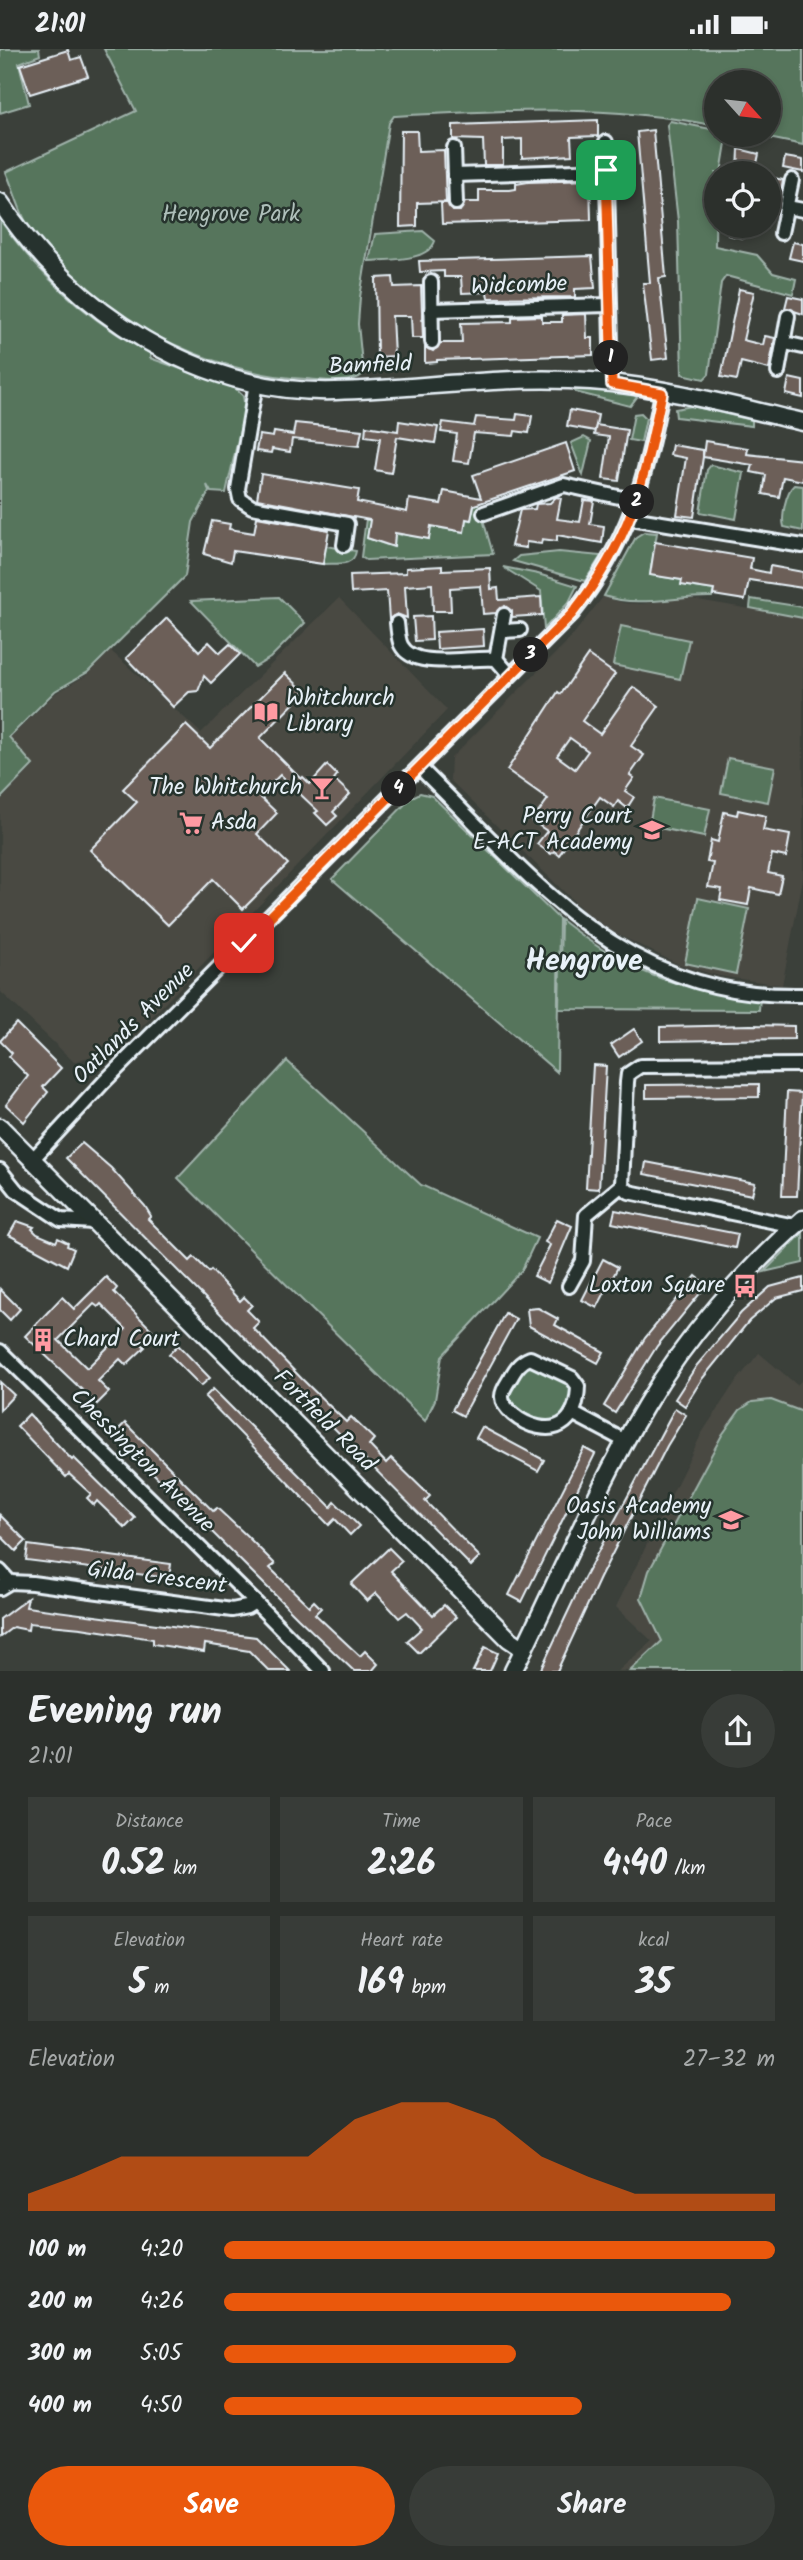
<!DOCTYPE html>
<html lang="en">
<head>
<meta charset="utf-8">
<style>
  :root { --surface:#2c302c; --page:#383c38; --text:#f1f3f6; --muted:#a6a9a9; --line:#484b48; --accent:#ea580c }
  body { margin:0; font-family:Kalam,sans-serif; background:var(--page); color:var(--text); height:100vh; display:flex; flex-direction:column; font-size:26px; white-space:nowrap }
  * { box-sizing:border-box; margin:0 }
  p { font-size:23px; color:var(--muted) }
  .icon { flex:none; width:38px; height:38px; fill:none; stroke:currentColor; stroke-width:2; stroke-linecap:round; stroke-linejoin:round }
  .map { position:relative; height:1622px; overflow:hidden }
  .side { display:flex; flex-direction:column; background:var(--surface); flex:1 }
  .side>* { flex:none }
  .needle { width:46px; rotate:117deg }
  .buttons { position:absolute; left:704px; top:21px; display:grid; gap:14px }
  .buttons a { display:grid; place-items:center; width:77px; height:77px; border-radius:50%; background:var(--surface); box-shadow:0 4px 10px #0003,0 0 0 2px var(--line); font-size:35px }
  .pin { position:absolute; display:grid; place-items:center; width:60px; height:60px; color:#fff; margin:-30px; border-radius:14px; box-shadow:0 4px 10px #0006 }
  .km { position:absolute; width:35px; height:35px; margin:-18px; border-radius:50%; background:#222; color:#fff; font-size:19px; line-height:35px; text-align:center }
  .round { display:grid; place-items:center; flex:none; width:74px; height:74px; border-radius:37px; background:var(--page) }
  .headline { display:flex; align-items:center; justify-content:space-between; height:119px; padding:0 28px }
  h1 { font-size:38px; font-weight:700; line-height:52px }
  .stats { display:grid; grid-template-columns:repeat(3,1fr); gap:10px; height:119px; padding:7px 28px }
  .stats div { display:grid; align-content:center; border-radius:0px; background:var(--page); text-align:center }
  .stats b { font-size:35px; font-weight:700 }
  .stats small { font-size:19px; font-weight:400 }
  .stats p { font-size:19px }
  .chart { height:196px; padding:14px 28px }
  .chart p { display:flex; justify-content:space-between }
  .chart svg { width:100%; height:126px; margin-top:7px; fill:var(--accent); opacity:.7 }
  .action { display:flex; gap:14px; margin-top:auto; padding:14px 28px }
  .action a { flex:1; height:80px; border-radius:42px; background:var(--accent); color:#fff; font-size:28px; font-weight:700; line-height:80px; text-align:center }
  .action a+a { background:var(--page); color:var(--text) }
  ul { padding:0 28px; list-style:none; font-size:23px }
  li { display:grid; grid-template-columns:112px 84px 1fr; align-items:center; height:52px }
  li i { height:18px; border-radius:9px; background:var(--accent) }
  .status { display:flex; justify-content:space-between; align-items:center; height:49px; padding:0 35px; background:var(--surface); direction:ltr }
  .status svg { height:19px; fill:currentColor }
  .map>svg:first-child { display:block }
  .built { fill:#4a4943 }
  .green { fill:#56745c; stroke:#9fb2aa; stroke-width:2 }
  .building { fill:#6c5f59; stroke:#e8f1f8; stroke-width:2; fill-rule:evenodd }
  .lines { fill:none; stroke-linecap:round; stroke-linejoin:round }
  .minor-casing { stroke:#e8f1f8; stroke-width:18 }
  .tertiary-casing { stroke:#e8f1f8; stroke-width:21 }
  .minor { stroke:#26332d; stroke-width:12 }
  .tertiary { stroke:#26332d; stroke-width:16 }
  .route-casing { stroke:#fff; stroke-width:14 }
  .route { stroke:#ea580c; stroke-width:9 }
  .labels { text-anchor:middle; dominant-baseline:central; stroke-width:5; stroke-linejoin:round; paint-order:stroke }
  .park-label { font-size:23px; fill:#aebfba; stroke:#26332d }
  .street-label { font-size:23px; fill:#e8f1f8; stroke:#26332d }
  .poi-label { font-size:23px; fill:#e8f1f8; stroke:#26332d; text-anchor:end }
  .district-label { font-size:30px; font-weight:bold; fill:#e8f1f8; stroke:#26332d }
</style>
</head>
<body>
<div class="status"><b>21:01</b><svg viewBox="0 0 49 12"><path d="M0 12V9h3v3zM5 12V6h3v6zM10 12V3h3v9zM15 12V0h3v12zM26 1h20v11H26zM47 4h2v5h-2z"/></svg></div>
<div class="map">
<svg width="803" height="1622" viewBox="0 0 803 1622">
  <rect width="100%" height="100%" fill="#3b403a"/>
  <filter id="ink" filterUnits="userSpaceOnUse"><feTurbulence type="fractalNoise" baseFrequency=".0143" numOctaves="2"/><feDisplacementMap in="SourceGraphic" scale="14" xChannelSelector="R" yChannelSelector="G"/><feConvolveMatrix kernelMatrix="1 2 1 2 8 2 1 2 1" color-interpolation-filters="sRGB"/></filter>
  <g filter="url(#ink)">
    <g class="built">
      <polygon points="603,548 624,554 641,555 686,549 803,569 803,830 782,936 719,927 678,915 615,884 586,864 450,731 451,709 569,591"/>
      <polygon points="339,549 447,661 118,1003 107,1007 97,1005 74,1013 0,942 0,752 34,717 10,689 56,644 87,626 111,602 201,684"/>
      <polygon points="759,1304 797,1336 803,1330 803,1622 618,1622 652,1592 616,1558 702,1384 732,1338"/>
    </g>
    <g class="green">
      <polygon points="0,0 39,0 40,6 19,14 29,55 0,64"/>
      <path d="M104 0H803V96L754 86H768V33H716V77C609 55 503 61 394 67L389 74 360 248 358 275 363 325C353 336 321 331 306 330 210 326 91 265 34 186 21 169 15 143 6 123L136 62Z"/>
      <polygon points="670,72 716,81 716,86 727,88 721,124 716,124 715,197 757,206 773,224 796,230 793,245 726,227 721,234 709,325 704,330 682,325 678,172 667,76"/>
      <path d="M0 171C40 228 89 272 151 305L150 309 235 339 243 347 245 359 226 444 211 443 207 436 209 443 193 473 185 527 88 623 55 642 9 688 33 716 0 750Z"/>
      <path d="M423 182 435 192C428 213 388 210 369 212L375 185Z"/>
      <polygon points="574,339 630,344 637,348 630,357 575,343"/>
      <polygon points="692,357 752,371 752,377 676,368 675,360"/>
      <polygon points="641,364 646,369 641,393 629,391 634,365"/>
      <polygon points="584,388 591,392 583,426 571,394"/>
      <polygon points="711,416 744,424 736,470 700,463 707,421"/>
      <path d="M794 436 803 437V482L784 478C781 467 786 443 794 436Z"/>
      <polygon points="475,452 478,453 493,505 366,511 361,508 366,470 371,471 367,489 393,498 395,484 401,486 402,482 428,490 431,477 464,483 466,470 471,471"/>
      <path d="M644 483 657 484 650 526 682 531V536L714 541 712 548C675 547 639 559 604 547L636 488Z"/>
      <path d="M326 497 356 502C354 518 336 514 323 515Z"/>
      <polygon points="559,503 601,507 585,532 513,512 519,507"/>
      <polygon points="503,518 538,525 577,537 569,553 544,580 541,542"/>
      <polygon points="279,548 305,574 270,609 255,618 191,552"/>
      <polygon points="751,550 803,558 803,569 750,559"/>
      <polygon points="621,577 689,591 680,630 613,616"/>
      <polygon points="728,709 775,718 768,753 721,744"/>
      <polygon points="420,744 432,747 559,870 557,1023 332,830 412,748"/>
      <polygon points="654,749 710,760 704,788 649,777"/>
      <polygon points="698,849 749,860 736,925 685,914"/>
      <path d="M561 871C628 924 675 941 760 948L759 961 559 960Z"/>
      <polygon points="287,1012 421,1136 537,1189 522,1221 442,1307 435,1351 425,1372 178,1129"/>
      <polygon points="803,1184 803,1214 764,1223"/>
      <path d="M536 1315 571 1334 573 1344 560 1370 543 1376 513 1360 507 1350C509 1334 519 1316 536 1315Z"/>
      <polygon points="771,1351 803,1363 803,1622 630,1622 662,1592 641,1549 649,1522 722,1386 740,1361 752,1353"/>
    </g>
    <g class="building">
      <polygon points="68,1 71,11 81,8 88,27 30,45 20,16"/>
      <polygon points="598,71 598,87 571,88 572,106 522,109 522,90 503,91 503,116 484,116 483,91 453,90 453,76"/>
      <polygon points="653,81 666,228 659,229 668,309 652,311 643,234 650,234 637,83"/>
      <polygon points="401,82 417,82 418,102 444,101 446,153 417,154 417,177 400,178"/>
      <polygon points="739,100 759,105 755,124 738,124"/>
      <polygon points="785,108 803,111 803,123 783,119"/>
      <polygon points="774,129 783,131 779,152 770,150"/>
      <polygon points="590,131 591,171 442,175 441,154 447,154 453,162 460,162 465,153 479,153 479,141 510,141 516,140 516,135 528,133"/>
      <polygon points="730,177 746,177 743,189 728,186"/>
      <polygon points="793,193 803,195 803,212 789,209"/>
      <polygon points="592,207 595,239 575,240 575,248 488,249 487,243 462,244 461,228 444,228 444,222 420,223 419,212"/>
      <polygon points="393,228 394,238 421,237 423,289 412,289 411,267 392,267 394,307 377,308 376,229"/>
      <polygon points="739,240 754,243 743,291 763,296 765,287 775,289 769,320 741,313 737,331 721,328"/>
      <polygon points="788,247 803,250 803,265 785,259"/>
      <polygon points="586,265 587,289 593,289 593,306 437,311 437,313 425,314 425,298 433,302 440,294 462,294 461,274 512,273 512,268 542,267 542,273 562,273 562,266"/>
      <polygon points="789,329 803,332 803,349 786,345"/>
      <polygon points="570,361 598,366 595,382 567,377"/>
      <polygon points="517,365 532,367 529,384 515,382 514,387 474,384 469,414 453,412 457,385 441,383 443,373 474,377 476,368 516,371"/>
      <polygon points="399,372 438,378 435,394 397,388 391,424 375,421 380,389 365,387 366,377 398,382"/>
      <polygon points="295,374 362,381 359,397 292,390 290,403 272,400 271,404 256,402 259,386 273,388 274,383 293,386"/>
      <polygon points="596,376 627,381 619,432 603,430 609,388 594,386"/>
      <polygon points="705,392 748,399 747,405 803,411 803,432 783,428 779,448 763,445 766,426 751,423 753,416 703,408 694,468 677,466 686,409 670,406 672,396 703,401 703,408"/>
      <polygon points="566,394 575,422 474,456 471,471 466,470 464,483 431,477 429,490 395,484 394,498 367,489 370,471 257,450 261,425 359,441 357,453 407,463 409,450 441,455 444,442 481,449 473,426"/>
      <polygon points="556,448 561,449 557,470 580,473 584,451 594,452 590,475 604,477 602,494 557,486 557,492 542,490 541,495 526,493 526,499 511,497 520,461 535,460 536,455 550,454"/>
      <polygon points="257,468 329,481 323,515 233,502 231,513 204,505 212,472 230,475 229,480 254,484"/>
      <polygon points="655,493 752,509 750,520 769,524 770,517 803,523 803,539 749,531 745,551 713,546 714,541 681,536 682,531 650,526"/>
      <polygon points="442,517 442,521 490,519 491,540 498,539 499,551 541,548 542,566 512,568 512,562 505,557 496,564 483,565 481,537 450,539 451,562 433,562 432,535 405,537 407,569 397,565 389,570 387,542 351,544 350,526 406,524 406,519"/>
      <polygon points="431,567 432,591 415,592 413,568"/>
      <polygon points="167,569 199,602 209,593 220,604 230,595 240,605 211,634 204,627 198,642 189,643 173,658 126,609"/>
      <polygon points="483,580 484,597 437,600 436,583"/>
      <path d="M588 606 615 625 582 672 600 685 633 638 659 657 631 697 644 706 630 726 634 729 625 742 634 748 627 759 618 752 614 758 600 748 559 806 554 802 551 805 537 795 547 782 532 772 548 750 507 721 558 643 561 645ZM570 689 588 702 575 720 557 707Z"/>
      <polygon points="285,624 305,643 260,689 301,730 303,728 310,735 327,716 337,726 334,730 350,745 333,763 337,767 327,776 315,764 318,762 280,726 259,747 277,764 257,785 288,815 243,860 213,830 168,876 90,801 137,753 123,740 186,676 210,699"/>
      <polygon points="738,761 766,767 763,781 790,786 786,808 772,805 768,824 782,827 778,845 751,839 748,856 720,851 722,840 708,838 713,814 707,813 711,791 718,793 724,763 737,766"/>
      <polygon points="16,974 61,1019 43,1038 48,1043 24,1073 6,1056 28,1027 9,1008 12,1004 0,992"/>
      <polygon points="751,976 794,977 794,990 660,992 660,978"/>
      <polygon points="634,980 642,992 619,1008 611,996"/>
      <polygon points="593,1016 606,1017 599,1140 586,1139"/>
      <polygon points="759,1035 759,1048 646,1049 646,1036"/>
      <polygon points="787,1043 802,1044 797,1147 782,1147"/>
      <polygon points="82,1094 111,1119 145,1157 151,1167 148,1170 190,1212 194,1208 209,1223 211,1221 240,1252 244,1248 252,1256 247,1261 259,1273 253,1279 302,1330 346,1373 351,1368 374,1390 369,1396 386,1414 391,1409 430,1447 425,1452 480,1508 471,1517 66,1109"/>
      <polygon points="646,1113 755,1134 752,1146 644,1125"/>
      <polygon points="615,1161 738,1185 735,1199 612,1174"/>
      <polygon points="557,1170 572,1177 548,1234 534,1227 550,1196 545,1193"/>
      <polygon points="17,1172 34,1178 32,1180 37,1185 56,1193 58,1189 68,1194 67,1197 74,1200 67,1217 9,1186"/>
      <polygon points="603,1210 618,1218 597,1259 582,1251"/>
      <polygon points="696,1227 707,1236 657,1297 615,1364 604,1357 645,1289"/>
      <path d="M106 1228 117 1239 114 1243 153 1282 141 1294 145 1298 126 1316 120 1310 98 1332 109 1343 97 1355 25 1287 62 1248 74 1260ZM94 1255 98 1258 101 1255 126 1280 87 1319 58 1291Z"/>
      <polygon points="803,1229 803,1242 776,1249 749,1272 702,1330 685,1357 675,1350 697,1316 741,1264 770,1238"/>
      <polygon points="0,1240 20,1260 10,1271 0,1261"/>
      <polygon points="538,1259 558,1270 555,1276 604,1303 598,1314 529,1277 527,1260"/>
      <polygon points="505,1264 516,1270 463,1367 452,1361"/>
      <polygon points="178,1296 210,1329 201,1337 169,1305"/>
      <polygon points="0,1333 14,1346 0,1361"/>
      <polygon points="213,1340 331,1458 335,1453 359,1477 350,1486 335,1470 329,1476 205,1348"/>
      <polygon points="675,1359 686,1366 667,1397 600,1529 557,1622 540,1622 584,1529"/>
      <polygon points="29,1365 72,1411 74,1409 135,1469 125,1479 97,1452 94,1456 87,1449 91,1445 69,1425 66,1428 17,1377"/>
      <polygon points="125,1374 213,1462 217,1459 246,1486 275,1515 270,1519 309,1557 314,1552 321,1559 315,1565 331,1580 360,1607 365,1602 378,1615 372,1622 354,1622 298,1569 114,1385"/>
      <polygon points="482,1378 544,1411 538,1422 476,1389"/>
      <polygon points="584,1399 595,1405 522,1553 509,1546"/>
      <polygon points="0,1466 26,1492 16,1502 0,1486"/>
      <polygon points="28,1496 171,1515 169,1529 26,1511"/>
      <polygon points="389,1499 402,1512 391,1522 433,1566 444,1556 456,1568 419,1604 407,1592 422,1579 407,1563 399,1569 376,1544 367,1552 351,1535"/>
      <polygon points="28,1549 26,1558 256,1588 290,1622 269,1622 249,1602 205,1595 204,1603 153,1595 153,1590 81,1579 29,1574 28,1581 13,1578 0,1588 0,1570"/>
      <polygon points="485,1598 498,1604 490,1622 473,1622"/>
    </g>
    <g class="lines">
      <g class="minor-casing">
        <g id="minor">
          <polyline points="606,93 612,335"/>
          <polyline points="454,99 456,154"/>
          <polyline points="455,126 606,121"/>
          <polyline points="787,158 803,161"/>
          <polyline points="781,184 792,131"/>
          <polyline points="431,233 432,293"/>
          <polyline points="431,261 609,256"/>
          <polyline points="785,294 803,298"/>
          <polyline points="778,323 788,267"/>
          <polyline points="256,334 238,440 240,450 252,458 347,475 344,496"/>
          <polyline points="484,464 564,436 637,452"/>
          <polyline points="631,469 803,497"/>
          <path d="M397 574C398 581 398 590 401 596 414 622 471 607 496 610L510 626"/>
          <polyline points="503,582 520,581"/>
          <polyline points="496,610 504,566"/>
          <path d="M420 719C536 833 624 950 803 946"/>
          <path d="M31 1112 104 1033 572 565C630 491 644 434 662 344"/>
          <polyline points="0,1121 16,1141 61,1171 93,1173"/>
          <polyline points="795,1177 629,1143 622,1136 627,1033 628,1025 640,1017 803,1016"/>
          <polyline points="569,1237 583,1212 586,1166 622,1136"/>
          <polyline points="0,1302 255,1553"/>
          <path d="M530 1309 572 1329 578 1337C576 1411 500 1369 502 1347 502 1341 508 1333 511 1328 516 1319 520 1313 530 1309Z"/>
          <polyline points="572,1364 625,1392"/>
          <polyline points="0,1522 10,1533"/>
          <polyline points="0,1539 10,1533 32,1534 232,1561 247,1558 255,1553 323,1622"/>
        </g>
      </g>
      <g class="tertiary-casing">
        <g id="tertiary">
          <path d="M0 153C73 263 199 346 336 342 414 340 491 328 569 331 646 333 728 356 803 373"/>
          <polyline points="0,1078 509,1590 524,1600"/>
          <path d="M513 1622C557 1534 595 1441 646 1356 685 1290 745 1220 803 1170"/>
        </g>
      </g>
      <use href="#minor" class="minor"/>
      <use href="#tertiary" class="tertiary"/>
    </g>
  </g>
  <g class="lines" filter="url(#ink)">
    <g class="route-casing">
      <path id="route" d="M244 894 572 565C632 489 643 436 662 344L612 335 606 121"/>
    </g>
    <use href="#route" class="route"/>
  </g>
  <defs>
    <g id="library-bare" transform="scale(1.89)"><path d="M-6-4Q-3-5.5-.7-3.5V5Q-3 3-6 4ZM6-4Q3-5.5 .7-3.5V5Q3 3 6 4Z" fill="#ff9aa2" stroke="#26332d" stroke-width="2.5" paint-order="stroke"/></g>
    <g id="bar-bare" transform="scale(1.89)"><path d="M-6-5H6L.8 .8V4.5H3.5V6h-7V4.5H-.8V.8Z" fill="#ff9aa2" stroke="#26332d" stroke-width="2.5" paint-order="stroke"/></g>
    <g id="supermarket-bare" transform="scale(1.89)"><path d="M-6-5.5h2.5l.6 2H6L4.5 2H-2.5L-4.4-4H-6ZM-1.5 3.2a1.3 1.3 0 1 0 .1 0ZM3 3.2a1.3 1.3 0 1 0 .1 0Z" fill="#ff9aa2" stroke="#26332d" stroke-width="2.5" paint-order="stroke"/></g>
    <g id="school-bare" transform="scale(1.89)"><path d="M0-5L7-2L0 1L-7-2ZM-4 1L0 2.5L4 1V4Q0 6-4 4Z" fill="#ff9aa2" stroke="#26332d" stroke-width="2.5" paint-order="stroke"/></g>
    <g id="bus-bare" transform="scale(1.89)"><path d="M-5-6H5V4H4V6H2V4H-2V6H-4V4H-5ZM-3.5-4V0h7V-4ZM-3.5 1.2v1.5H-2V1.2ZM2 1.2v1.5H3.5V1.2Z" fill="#ff9aa2" stroke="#26332d" stroke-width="2.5" paint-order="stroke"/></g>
    <g id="building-bare" transform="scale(1.89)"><path d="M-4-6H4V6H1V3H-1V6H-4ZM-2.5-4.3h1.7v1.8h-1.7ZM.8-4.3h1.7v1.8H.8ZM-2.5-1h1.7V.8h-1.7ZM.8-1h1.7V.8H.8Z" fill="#ff9aa2" stroke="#26332d" stroke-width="2.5" paint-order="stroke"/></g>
  </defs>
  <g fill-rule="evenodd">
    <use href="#library-bare" x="266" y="663"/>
    <use href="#bar-bare" x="322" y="739"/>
    <use href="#supermarket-bare" x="191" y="774"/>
    <use href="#school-bare" x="652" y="781"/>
    <use href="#bus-bare" x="745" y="1237"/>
    <use href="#building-bare" x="43" y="1291"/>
    <use href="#school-bare" x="731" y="1471"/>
  </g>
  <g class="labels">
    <g class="park-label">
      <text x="231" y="166">Hengrove Park</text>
    </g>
    <g class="street-label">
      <text transform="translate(519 237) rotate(-2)">Widcombe</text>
      <text transform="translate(370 317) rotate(-2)">Bamfield</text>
      <text transform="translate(134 975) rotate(-45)">Oatlands Avenue</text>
      <text transform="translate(324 1372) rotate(45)">Fortfield Road</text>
      <text transform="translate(142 1412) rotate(45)">Chessington Avenue</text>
      <text transform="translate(157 1529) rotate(7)">Gilda Crescent</text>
    </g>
    <g class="poi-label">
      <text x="286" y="650" text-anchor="start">Whitchurch<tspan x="286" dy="26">Library</tspan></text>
      <text x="302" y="739">The Whitchurch</text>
      <text x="632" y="768">Perry Court<tspan x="632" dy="26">E-ACT Academy</tspan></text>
      <text x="211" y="774" text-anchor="start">Asda</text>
      <text x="725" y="1237">Loxton Square</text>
      <text x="63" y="1291" text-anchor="start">Chard Court</text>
      <text x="711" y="1458">Oasis Academy<tspan x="711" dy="26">John Williams</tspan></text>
    </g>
    <g class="district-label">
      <text x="584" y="913">Hengrove</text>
    </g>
  </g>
</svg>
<div class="buttons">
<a><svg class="needle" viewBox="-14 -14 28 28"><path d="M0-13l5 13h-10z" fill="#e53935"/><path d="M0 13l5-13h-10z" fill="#a6a9a9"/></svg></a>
<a><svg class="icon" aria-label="locate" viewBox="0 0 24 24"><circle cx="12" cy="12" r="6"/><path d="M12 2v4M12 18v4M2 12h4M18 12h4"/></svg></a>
</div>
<div class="pin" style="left:606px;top:121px;background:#1e9e55"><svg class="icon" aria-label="arrive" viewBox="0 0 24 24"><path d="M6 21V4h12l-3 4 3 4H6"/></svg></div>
<div class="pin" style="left:244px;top:894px;background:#d93025"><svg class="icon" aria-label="check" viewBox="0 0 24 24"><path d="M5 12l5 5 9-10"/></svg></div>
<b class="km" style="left:611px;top:309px">1</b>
<b class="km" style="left:637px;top:453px">2</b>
<b class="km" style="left:531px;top:606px">3</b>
<b class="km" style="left:399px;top:740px">4</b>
</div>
<section class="side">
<div class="headline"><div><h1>Evening run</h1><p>21:01</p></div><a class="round"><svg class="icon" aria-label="share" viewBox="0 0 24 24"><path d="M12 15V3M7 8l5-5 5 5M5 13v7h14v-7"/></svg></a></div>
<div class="stats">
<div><p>Distance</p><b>0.52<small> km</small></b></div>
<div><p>Time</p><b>2:26</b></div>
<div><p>Pace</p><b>4:40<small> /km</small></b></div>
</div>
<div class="stats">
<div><p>Elevation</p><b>5<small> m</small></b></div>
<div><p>Heart rate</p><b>169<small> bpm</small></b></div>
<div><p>kcal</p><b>35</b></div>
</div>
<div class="chart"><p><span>Elevation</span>27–32 m</p>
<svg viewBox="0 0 160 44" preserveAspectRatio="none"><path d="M0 44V38L10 32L20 25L30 25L40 25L50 25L60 25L70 12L80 6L90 6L100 12L110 25L120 32L130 38L140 38L150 38L160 38V44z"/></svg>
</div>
<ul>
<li><b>100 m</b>4:20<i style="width:100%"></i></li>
<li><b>200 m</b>4:26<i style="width:92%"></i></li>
<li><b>300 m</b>5:05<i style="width:53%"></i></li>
<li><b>400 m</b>4:50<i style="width:65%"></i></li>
</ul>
<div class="action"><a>Save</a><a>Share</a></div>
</section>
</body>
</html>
